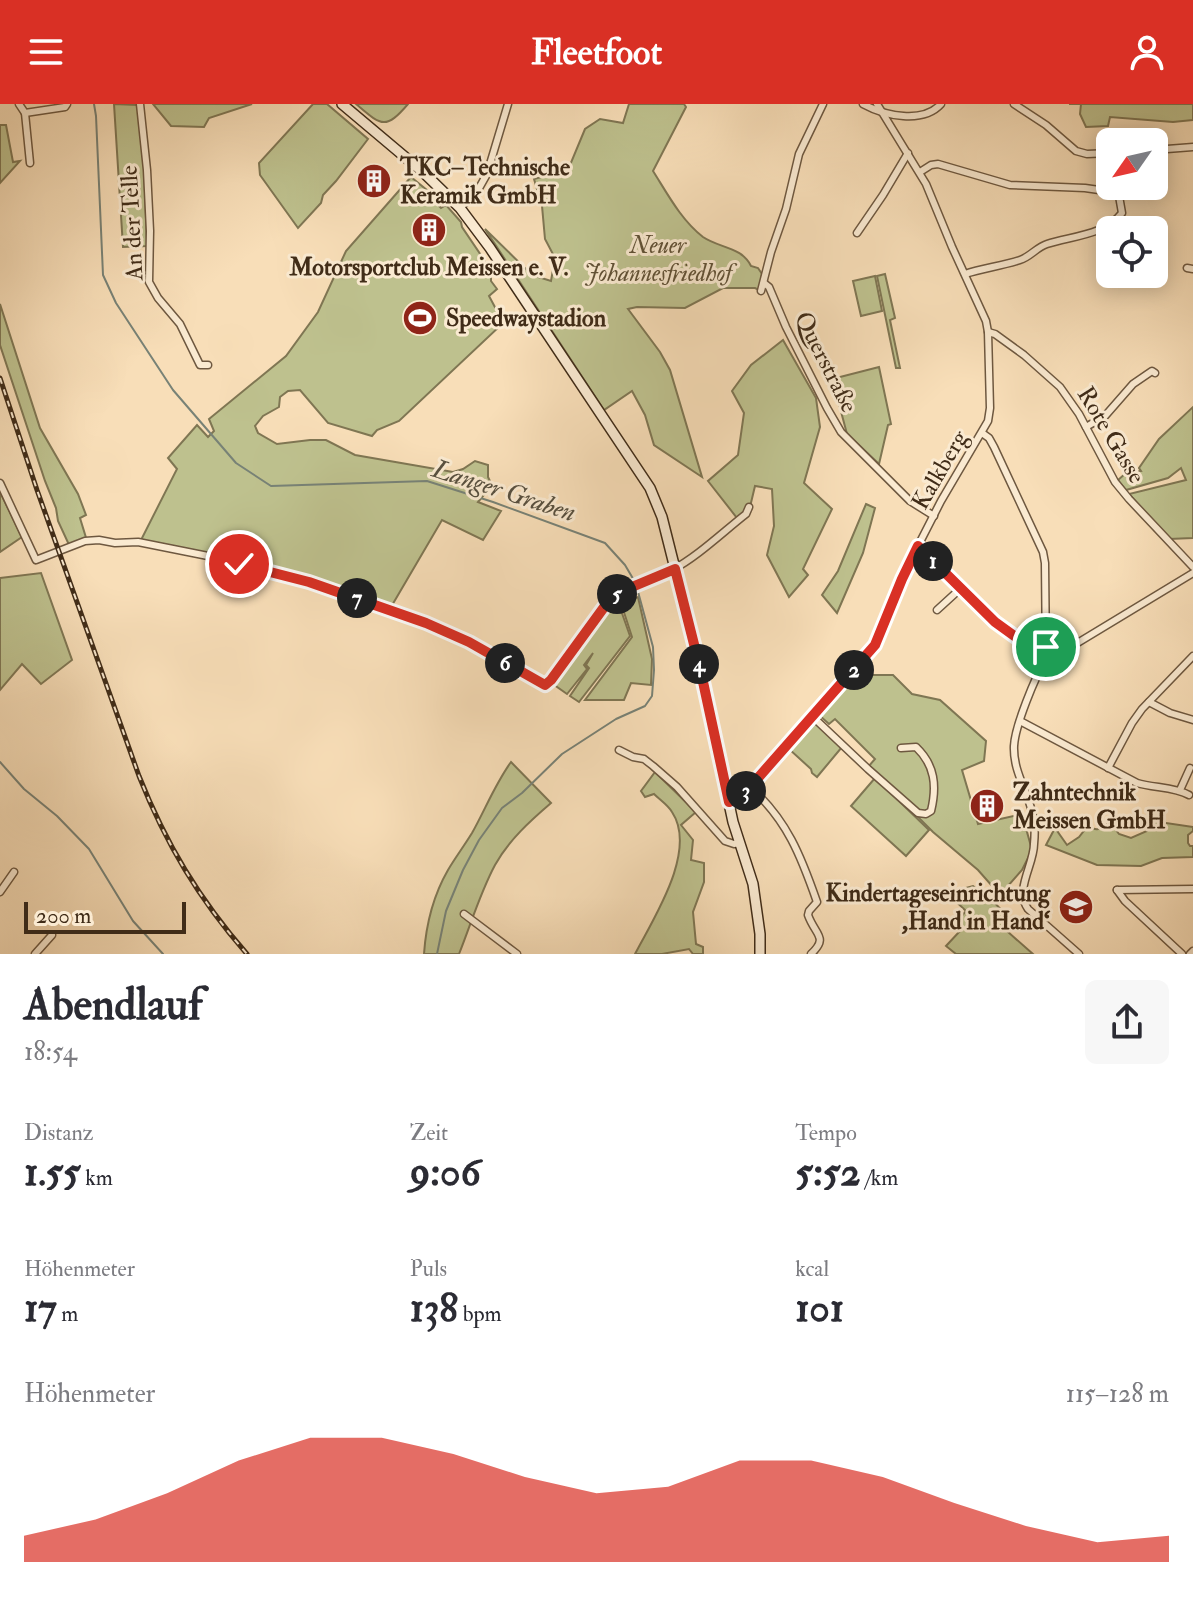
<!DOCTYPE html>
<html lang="de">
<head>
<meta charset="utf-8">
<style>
  :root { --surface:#fff; --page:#f7f7f7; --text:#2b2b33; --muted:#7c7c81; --accent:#d93025 }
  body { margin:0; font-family:"IM FELL Double Pica",serif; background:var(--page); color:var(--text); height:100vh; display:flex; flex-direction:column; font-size:30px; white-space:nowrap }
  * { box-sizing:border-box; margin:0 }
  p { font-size:26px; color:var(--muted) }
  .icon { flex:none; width:44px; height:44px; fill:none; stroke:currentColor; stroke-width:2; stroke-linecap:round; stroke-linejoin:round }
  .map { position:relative; height:850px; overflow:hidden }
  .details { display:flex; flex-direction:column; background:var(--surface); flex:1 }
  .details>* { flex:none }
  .needle { width:52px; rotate:236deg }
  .fabs { position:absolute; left:1096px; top:24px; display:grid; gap:16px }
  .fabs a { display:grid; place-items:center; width:72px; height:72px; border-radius:12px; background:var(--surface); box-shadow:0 4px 20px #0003; font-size:40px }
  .scale { position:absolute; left:24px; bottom:20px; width:162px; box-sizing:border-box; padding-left:8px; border:4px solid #402c18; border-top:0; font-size:22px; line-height:28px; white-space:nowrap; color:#402c18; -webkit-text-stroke:6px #faead1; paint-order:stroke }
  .pin { position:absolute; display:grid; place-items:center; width:68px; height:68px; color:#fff; margin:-34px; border:4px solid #fff; border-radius:50%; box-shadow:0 2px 8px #0007 }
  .km { position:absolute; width:40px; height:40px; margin:-20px; border-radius:50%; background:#222; color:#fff; font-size:22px; line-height:40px; text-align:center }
  .round { display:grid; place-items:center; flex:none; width:84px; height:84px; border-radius:12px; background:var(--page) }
  .headline { display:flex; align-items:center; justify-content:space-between; height:136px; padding:0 24px }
  h1 { font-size:44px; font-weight:800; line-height:60px }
  .metrics { display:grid; grid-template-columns:repeat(3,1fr); gap:12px; height:136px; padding:8px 24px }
  .metrics div { display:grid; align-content:center }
  .metrics b { font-size:40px; font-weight:800 }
  .metrics small { font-size:22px; font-weight:400 }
  .metrics p { font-size:22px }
  .chart { height:224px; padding:16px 24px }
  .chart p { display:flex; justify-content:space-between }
  .chart svg { width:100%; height:144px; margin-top:8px; fill:var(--accent); opacity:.7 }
  header { display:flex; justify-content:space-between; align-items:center; height:104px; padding:0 24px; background:var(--accent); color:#fff; font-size:36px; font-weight:800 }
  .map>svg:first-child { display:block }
  .green { fill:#bec18e; stroke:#7f7653; stroke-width:2 }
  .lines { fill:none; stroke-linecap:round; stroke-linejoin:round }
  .stream { stroke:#788276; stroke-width:2 }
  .street-casing { stroke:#6e5840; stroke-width:9 }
  .secondary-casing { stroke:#402c18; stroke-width:12 }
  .street { stroke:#faead1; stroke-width:6 }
  .secondary { stroke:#faead1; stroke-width:9 }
  .rail-casing { stroke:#402c18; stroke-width:5 }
  .rail { stroke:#faead1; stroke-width:2; stroke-dasharray:6; stroke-linecap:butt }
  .route-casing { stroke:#fff; stroke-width:16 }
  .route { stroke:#d93025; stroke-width:10 }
  .labels { text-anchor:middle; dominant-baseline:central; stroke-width:6; stroke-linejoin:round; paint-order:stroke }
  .poi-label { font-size:24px; font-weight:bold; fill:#402c18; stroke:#faead1; text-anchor:start }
  .street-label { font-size:24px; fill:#402c18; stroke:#faead1 }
  .park-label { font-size:24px; font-style:italic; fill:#605136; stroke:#faead1 }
  .water-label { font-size:26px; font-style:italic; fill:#58503f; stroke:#faead1 }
</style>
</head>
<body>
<header><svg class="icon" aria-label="menu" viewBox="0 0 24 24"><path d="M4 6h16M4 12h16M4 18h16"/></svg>Fleetfoot<svg class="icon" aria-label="person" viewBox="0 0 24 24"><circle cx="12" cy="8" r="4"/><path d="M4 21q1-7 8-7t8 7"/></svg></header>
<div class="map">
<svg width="1193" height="850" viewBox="0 0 1193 850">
  <rect width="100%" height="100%" fill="#f8deb8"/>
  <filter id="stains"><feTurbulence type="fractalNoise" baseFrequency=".0025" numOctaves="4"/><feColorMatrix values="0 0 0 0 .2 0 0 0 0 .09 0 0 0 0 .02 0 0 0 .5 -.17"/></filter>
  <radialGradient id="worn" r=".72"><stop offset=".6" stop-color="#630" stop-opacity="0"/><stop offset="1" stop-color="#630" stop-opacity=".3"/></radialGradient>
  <g class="green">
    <polygon points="114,0 138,1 144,61 147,142 123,143"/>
    <polygon points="153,0 252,0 209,14 204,23 171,22"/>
    <polygon points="313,0 327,0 368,35 336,77 323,91 321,99 298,124 260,71 259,59"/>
    <path d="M356 0H408C385 27 381 21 356 0Z"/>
    <path d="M629 0H684L686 3 653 67C667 89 681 116 703 133 719 144 742 143 751 162L758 164 762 170 759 186 755 184H723L685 204 637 203 628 205 660 248 670 266 702 373 654 341 645 311 632 287 604 306 602 303 485 125 532 171 551 177 555 154 545 135 542 102 534 75 568 66 585 25 600 15 623 19Z"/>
    <polygon points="1069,0 1193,0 1193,16 1173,18 1110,13 1108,22 1086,23 1080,10 1081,0"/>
    <polygon points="0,21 6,21 13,58 20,57 0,79"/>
    <path d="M411 73 439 96 438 101 441 104 446 101 461 118 462 123 491 166V177L497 185 489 192 497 207 501 221 399 317 377 326 372 332 328 319 300 286 288 287 280 293 279 303 263 312 255 322 258 329 277 340 310 336H326L355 351 453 368 463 365 475 357 488 361V373L492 381 478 398 501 407 483 436 442 416 391 503C309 474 226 455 141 436L177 365 168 354 197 321 208 333 214 327 209 315 286 252 318 208 346 147Z"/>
    <polygon points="885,170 895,214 890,216 900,264 896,264 877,172"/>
    <polygon points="875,172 882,207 861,212 853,177"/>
    <polygon points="0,200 40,324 78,390 86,411 80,414 87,437 70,443 58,417 56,404 45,377 0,241"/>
    <polygon points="783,236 816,294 820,323 804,379 832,405 803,465 808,471 789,493 767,451 774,422 772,385 755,382 750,403 737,414 708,377 738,351 744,309 732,287 751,261"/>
    <polygon points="879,263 891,320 888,321 879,360 847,330 839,300 836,274"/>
    <polygon points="1193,303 1193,434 1169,435 1129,390 1186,376 1181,364 1168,374 1126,386 1118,376 1126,369 1141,367 1139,364 1159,335"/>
    <polygon points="0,388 22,433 0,448"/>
    <polygon points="866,400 875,404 863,449 837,509 822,491 838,467"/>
    <polygon points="41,469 72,556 41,580 22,560 0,586 0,474"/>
    <polygon points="638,493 652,555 651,581 631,579 624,596 585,596 632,533 621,499"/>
    <polygon points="617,495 630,532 579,598 570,592 589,564 586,561 593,549 584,561 587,565 567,590 553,580 554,577 609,500"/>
    <polygon points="863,571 893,571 912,590 940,596 986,637 984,657 962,666 978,720 1022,710 1032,746 1022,766 1000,791 978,766 933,728 868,663 875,655 835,615 829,620 819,611 837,591"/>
    <polygon points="811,620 817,620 842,643 817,673 812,669 811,665 789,645"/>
    <path d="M511 658 551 699C530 717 509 736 495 761 480 789 471 820 459 850H424C426 821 433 792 448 766 455 754 464 742 472 729 485 706 495 680 511 658Z"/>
    <path d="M655 668 696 708 681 721 693 736 691 756 704 759V778L693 808 696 840 703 843V850H693L689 845 662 850H635C653 815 698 747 672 708 668 701 660 696 654 690L645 693 641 687Z"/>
    <polygon points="875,674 929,726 906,752 851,702"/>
    <path d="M1110 716 1118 721 1116 726 1119 730 1131 734 1147 727 1153 717 1193 723V727L1188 731V739L1190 742H1193V753L1162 754 1141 762 1097 761 1046 741 1055 724 1067 741 1079 733 1087 723C1098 727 1103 726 1110 716Z"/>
    <polygon points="973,782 988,792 1015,820 1008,828 1033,850 956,850 946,842 960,827 954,821 966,807 947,789"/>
  </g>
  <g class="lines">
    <g class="stream">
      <polyline points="94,0 96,12 103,171 116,199 173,286 236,359 271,382 427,377 493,398 605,439 625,461 635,478"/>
      <polyline points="0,658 24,685 57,712 89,745 133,817 163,850"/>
      <polyline points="437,850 446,807 463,766 479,736 502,704 522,689 562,650 616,615 645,602 652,592 654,566 653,543 637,484"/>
    </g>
    <g class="street-casing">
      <g id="street">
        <polyline points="19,0 25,9 65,3 67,0"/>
        <polyline points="140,0 147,66 150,127 149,178 158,194 180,220 200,261 208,261"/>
        <path d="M863 0C885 12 923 20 941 0"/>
        <polyline points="1014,0 1046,21 1076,47 1087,50 1110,49"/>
        <polyline points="25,9 30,59"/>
        <polyline points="1154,46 1193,43"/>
        <path d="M920 68 931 61 938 60 1010 81 1085 84 1113 88 1119 92 1122 109C1105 131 1072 132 1047 140 1037 143 1030 153 1020 156 1002 162 983 164 965 170"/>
        <polyline points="460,104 478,86 487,70 508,0"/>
        <polyline points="857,129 883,91 908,49"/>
        <polyline points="1187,164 1193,165"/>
        <polyline points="764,179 769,183 786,223 827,304 841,328 910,397 934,412"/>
        <polyline points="761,187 771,148 786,105 799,50 823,0"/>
        <polyline points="988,228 995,230 1024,251 1060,283 1079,310 1115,378 1129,395 1193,463"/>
        <polyline points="1086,323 1105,312 1133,280 1152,267 1155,269"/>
        <polyline points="982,329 989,334 994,343 1043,448 1045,459 1046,555"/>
        <path d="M0 379 36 456 85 437 99 436 115 439 138 438 213 453 309 478 426 519 469 538 545 581 551 576 610 495C628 481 652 477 672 466 697 453 723 428 746 410L749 403"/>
        <polyline points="918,442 983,507 1010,531 1046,555"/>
        <polyline points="937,506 960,485"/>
        <polyline points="1149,598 1170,609 1193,616"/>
        <path d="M813 613 868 665 918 709 926 710 931 707C937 682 935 661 916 643L901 644"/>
        <path d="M1020 617 1137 679C1154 684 1175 683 1189 691"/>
        <polyline points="619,646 633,653 644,655 653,662 677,683 725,737 734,740 740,739"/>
        <polyline points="1108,664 1132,619 1142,605 1193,552"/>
        <path d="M750 683C787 716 801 752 817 798L809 807 808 811C815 831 829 833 811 850"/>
        <polyline points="1180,686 1190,664"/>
        <polyline points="729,698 739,694 750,683 875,541 881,530 902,475 918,442 941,397 988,317 990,304 988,228 986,217 952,143 926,80 877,0"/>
        <polyline points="1117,786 1125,797 1182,850"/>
        <polyline points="1117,786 1193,785"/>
        <polyline points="0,788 14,768"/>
        <polyline points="464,810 517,850"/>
        <polyline points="35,850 52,831"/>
        <path d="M1079 850 1028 805C1014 786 1034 761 1034 740 1035 730 1035 718 1032 708 1027 686 1013 667 1014 642 1015 622 1035 573 1046 555H1051L1193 469"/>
        <polyline points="1190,850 1193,847"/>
      </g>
    </g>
    <g class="secondary-casing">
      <polyline id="secondary" points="342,0 424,69 460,104 490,144 650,384 662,413 700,564 733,718 753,780 760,830 760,850"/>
    </g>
    <use href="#street" class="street"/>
    <use href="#secondary" class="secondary"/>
    <g class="rail-casing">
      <path id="rail" d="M0 274 37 386 139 672C166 740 199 795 247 850"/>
    </g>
    <use href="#rail" class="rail"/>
  </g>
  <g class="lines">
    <g class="route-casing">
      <polyline id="route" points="239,460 309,478 426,519 469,538 545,581 551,576 610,495 620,488 675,465 700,564 729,698 739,694 750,683 875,541 902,475 918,442 995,518 1046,555 1046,543"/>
    </g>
    <use href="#route" class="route"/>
  </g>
  <defs>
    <g id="building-disc" transform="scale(1.8)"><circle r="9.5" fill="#8f2418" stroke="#faead1"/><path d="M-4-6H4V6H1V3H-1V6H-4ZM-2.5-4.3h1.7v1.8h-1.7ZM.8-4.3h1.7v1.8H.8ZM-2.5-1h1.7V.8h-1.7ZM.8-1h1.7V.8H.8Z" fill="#fff"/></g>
    <g id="stadium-disc" transform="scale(1.8)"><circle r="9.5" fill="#8f2418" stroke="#faead1"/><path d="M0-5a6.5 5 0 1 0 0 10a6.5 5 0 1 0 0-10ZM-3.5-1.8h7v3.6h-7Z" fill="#fff"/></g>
    <g id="school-disc" transform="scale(1.8)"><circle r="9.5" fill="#8f2418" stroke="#faead1"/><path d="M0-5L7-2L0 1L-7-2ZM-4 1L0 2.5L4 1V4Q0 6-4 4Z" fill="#fff"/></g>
  </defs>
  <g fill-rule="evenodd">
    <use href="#building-disc" x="374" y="77"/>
    <use href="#building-disc" x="429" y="126"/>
    <use href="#stadium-disc" x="420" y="214"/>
    <use href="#building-disc" x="987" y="702"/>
    <use href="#school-disc" x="1076" y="803"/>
  </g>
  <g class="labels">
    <g class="poi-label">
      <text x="400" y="63">TKC–Technische<tspan x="400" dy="28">Keramik GmbH</tspan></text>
      <text x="429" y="163" text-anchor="middle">Motorsportclub Meissen e. V.</text>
      <text x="446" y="214">Speedwaystadion</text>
      <text x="1013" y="688">Zahntechnik<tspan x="1013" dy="28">Meissen GmbH</tspan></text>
      <text x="1050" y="789" text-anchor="end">Kindertageseinrichtung<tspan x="1050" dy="28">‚Hand in Hand‘</tspan></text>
    </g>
    <g class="street-label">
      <text transform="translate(132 119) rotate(-93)">An der Telle</text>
      <text transform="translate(826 258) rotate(63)">Querstraße</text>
      <text transform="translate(1111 331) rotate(59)">Rote Gasse</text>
      <text transform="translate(940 366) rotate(-60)">Kalkberg</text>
    </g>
    <g class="park-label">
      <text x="658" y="141">Neuer<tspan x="658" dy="28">Johannesfriedhof</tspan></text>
    </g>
    <g class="water-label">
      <text transform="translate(504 387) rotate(18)">Langer Graben</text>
    </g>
  </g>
  <rect width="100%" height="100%" filter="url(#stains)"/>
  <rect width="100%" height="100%" fill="url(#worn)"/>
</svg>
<div class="fabs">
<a><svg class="needle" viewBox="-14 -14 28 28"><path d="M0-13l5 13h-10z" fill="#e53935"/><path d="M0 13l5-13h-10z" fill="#7c7c81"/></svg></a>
<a><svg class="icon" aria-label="locate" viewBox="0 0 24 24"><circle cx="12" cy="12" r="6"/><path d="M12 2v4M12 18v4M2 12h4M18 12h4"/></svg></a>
</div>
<div class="scale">200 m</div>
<div class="pin" style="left:1046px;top:543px;background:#1e9e55"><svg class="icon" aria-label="arrive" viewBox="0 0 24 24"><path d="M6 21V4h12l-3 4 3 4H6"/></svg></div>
<div class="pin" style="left:239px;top:460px;background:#d93025"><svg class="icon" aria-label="check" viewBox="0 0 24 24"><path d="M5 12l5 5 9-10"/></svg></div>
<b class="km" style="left:933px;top:457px">1</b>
<b class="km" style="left:854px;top:566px">2</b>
<b class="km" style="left:746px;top:687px">3</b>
<b class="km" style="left:699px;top:560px">4</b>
<b class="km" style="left:617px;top:490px">5</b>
<b class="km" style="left:505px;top:559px">6</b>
<b class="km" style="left:357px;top:494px">7</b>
</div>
<section class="details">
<div class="headline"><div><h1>Abendlauf</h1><p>18:54</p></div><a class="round"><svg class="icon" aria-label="share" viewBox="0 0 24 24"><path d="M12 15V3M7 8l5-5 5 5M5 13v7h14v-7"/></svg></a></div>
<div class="metrics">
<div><p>Distanz</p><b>1.55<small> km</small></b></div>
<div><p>Zeit</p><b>9:06</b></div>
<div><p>Tempo</p><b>5:52<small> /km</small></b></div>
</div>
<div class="metrics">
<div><p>Höhenmeter</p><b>17<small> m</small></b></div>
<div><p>Puls</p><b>138<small> bpm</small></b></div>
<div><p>kcal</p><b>101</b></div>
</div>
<div class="chart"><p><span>Höhenmeter</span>115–128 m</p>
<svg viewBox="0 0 160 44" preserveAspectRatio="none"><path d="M0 44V36L10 31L20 23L30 13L40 6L50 6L60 11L70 18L80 23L90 21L100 13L110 13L120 18L130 26L140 33L150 38L160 36V44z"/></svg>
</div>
</section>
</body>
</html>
